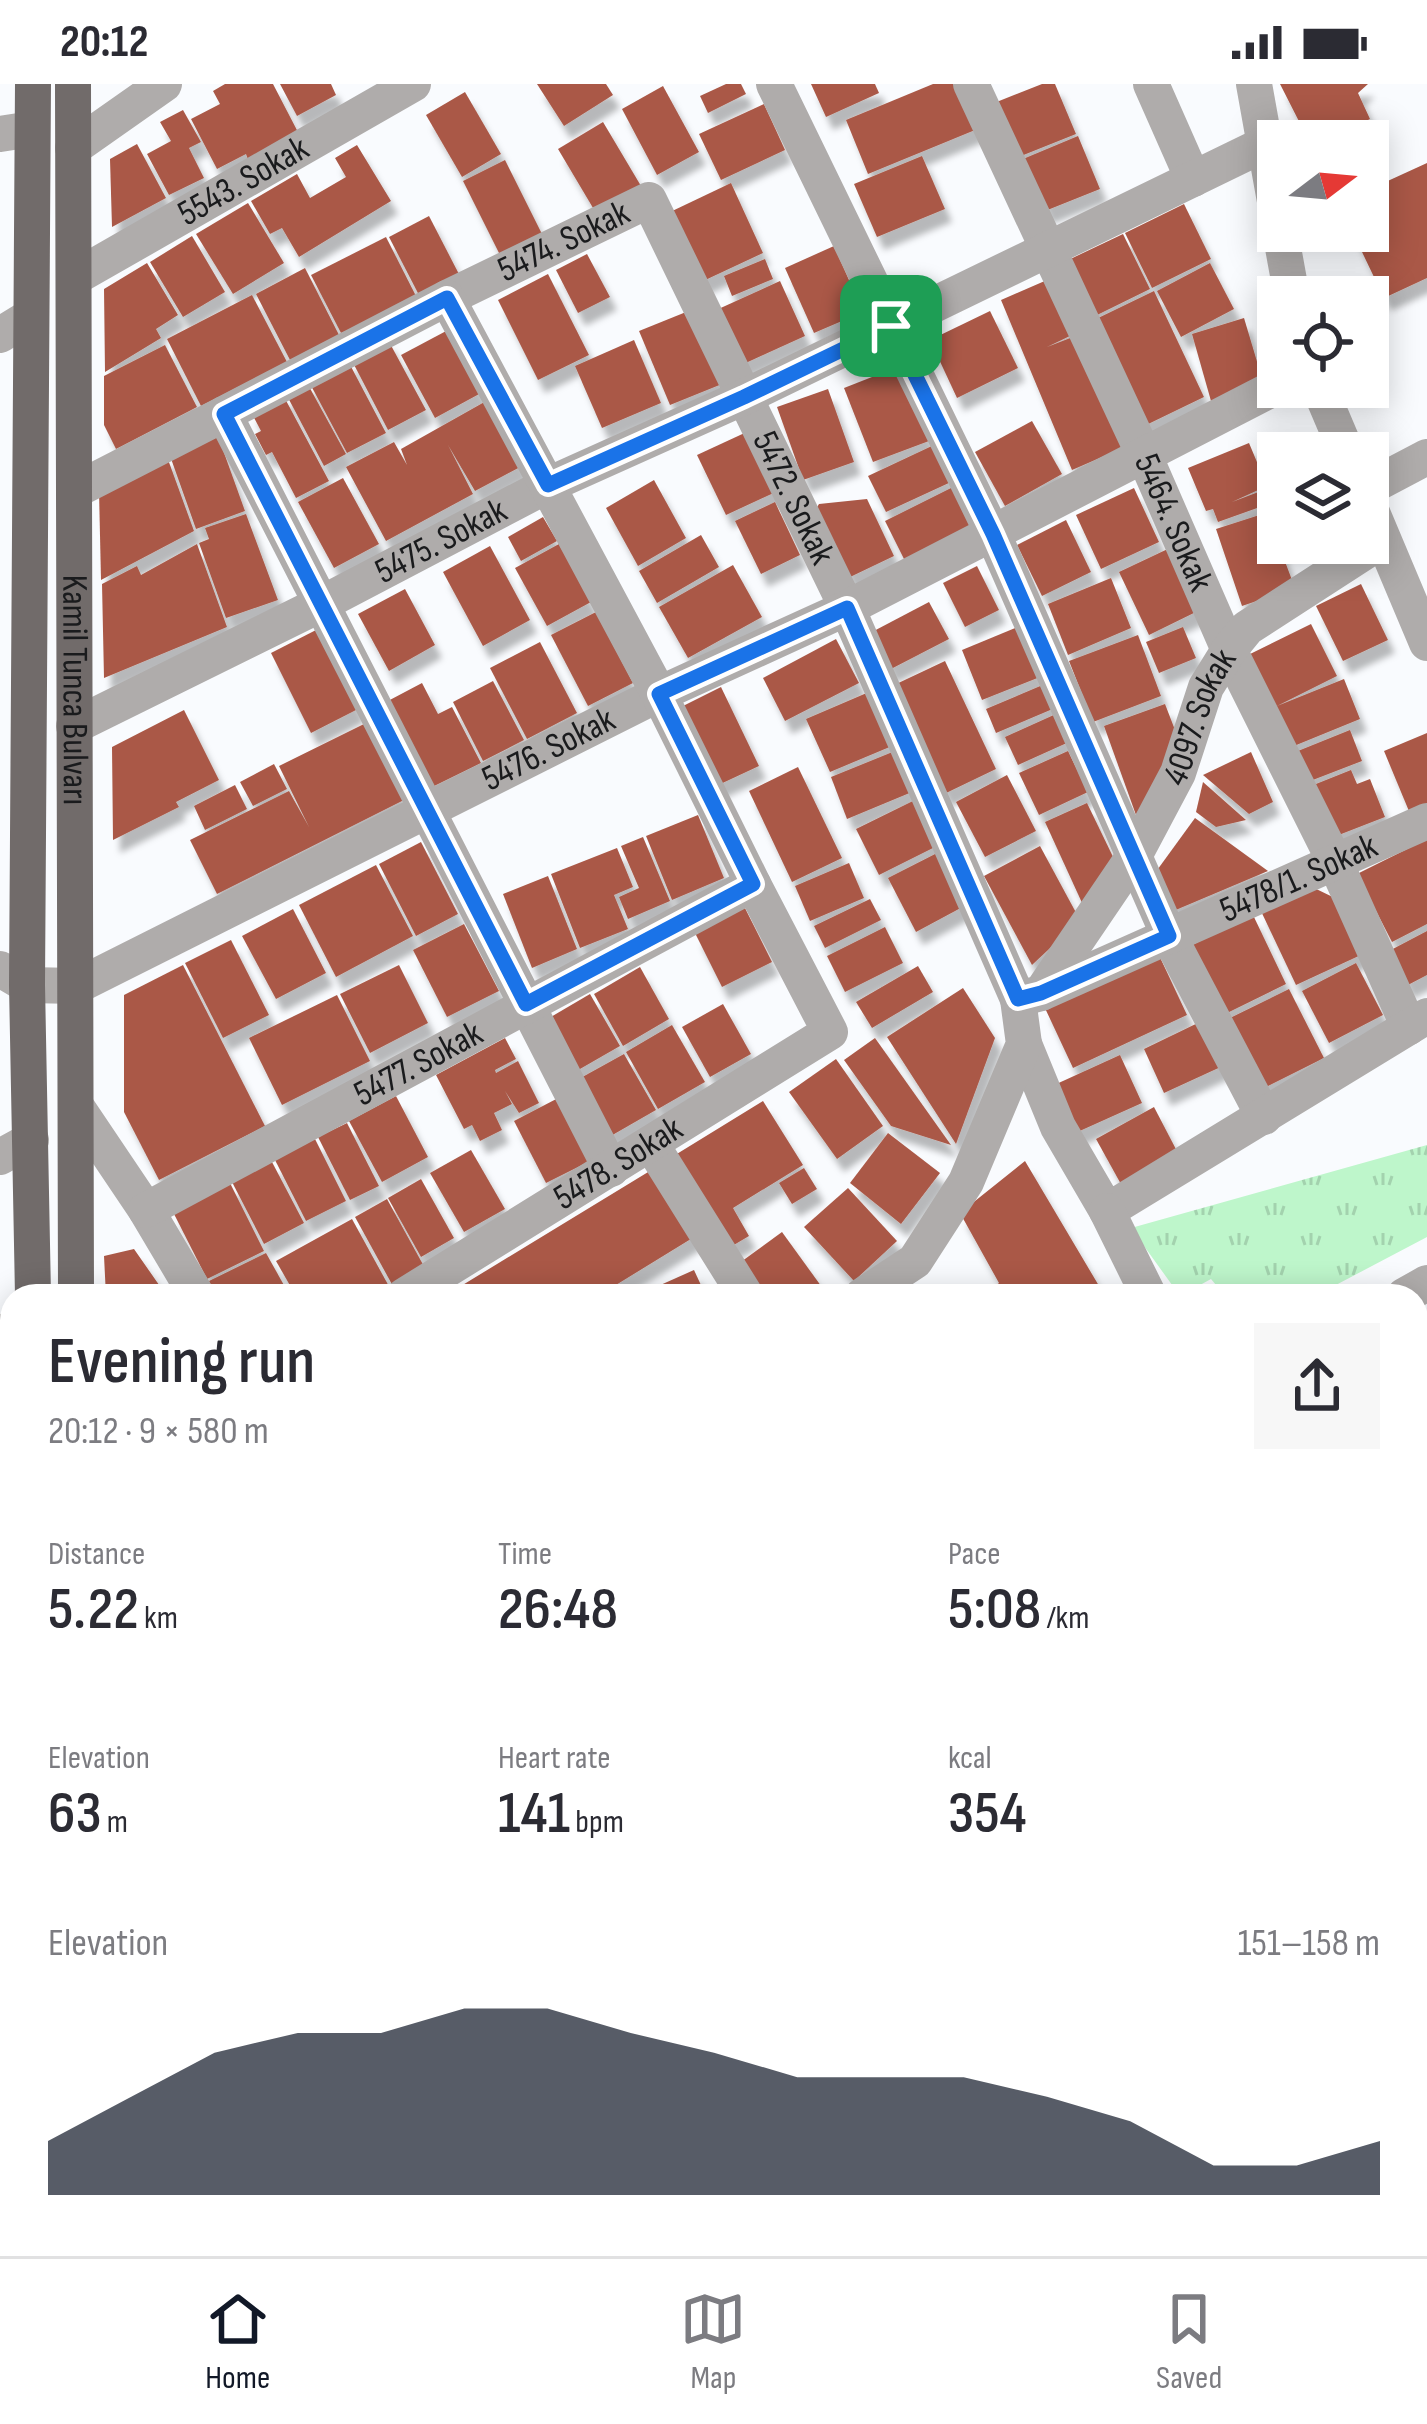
<!DOCTYPE html>
<html lang="en">
<head>
<meta charset="utf-8">
<style>
  :root { --surface:#fff; --page:#f7f7f7; --text:#2b2b33; --muted:#7c7c81; --line:#e1e1e2; --accent:#111827 }
  body { margin:0; font-family:"Sofia Sans Condensed",sans-serif; background:var(--page); color:var(--text); height:100vh; display:flex; flex-direction:column; font-size:45px; white-space:nowrap }
  * { box-sizing:border-box; margin:0 }
  p { font-size:39px; color:var(--muted) }
  .icon { flex:none; width:66px; height:66px; fill:none; stroke:currentColor; stroke-width:2; stroke-linecap:round; stroke-linejoin:round }
  .map { position:relative; flex:1; overflow:hidden }
  .side { position:absolute; left:0px; top:1200px; width:1428px; height:972px; display:flex; flex-direction:column; background:var(--surface); border-radius:36px 36px 0 0; box-shadow:0 6px 30px #0003 }
  .side>* { flex:none }
  .needle { width:78px; rotate:74deg }
  .tools { position:absolute; left:1257px; top:36px; display:grid; gap:24px }
  .tools a { display:grid; place-items:center; width:132px; height:132px; border-radius:0px; background:var(--surface); box-shadow:0 6px 30px #0003; font-size:60px }
  .pin { position:absolute; display:grid; place-items:center; width:102px; height:102px; color:#fff; margin:-51px; border-radius:24px; box-shadow:0 6px 18px #0006 }
  .round { display:grid; place-items:center; flex:none; width:126px; height:126px; border-radius:0px; background:var(--page) }
  .overview { display:flex; align-items:center; justify-content:space-between; height:204px; padding:0 48px }
  h1 { font-size:66px; font-weight:600; line-height:90px }
  .figures { display:grid; grid-template-columns:repeat(3,1fr); gap:18px; height:204px; padding:12px 48px }
  .figures div { display:grid; align-content:center }
  .figures b { font-size:60px; font-weight:600 }
  .figures small { font-size:33px; font-weight:400 }
  .figures p { font-size:33px }
  .chart { height:336px; padding:24px 48px }
  .chart p { display:flex; justify-content:space-between }
  .chart svg { width:100%; height:216px; margin-top:12px; fill:var(--accent); opacity:.7 }
  .status { display:flex; justify-content:space-between; align-items:center; height:84px; padding:0 60px; background:var(--surface); direction:ltr }
  .status svg { height:33px; fill:currentColor }
  .dock { display:flex; justify-content:space-around; align-items:center; height:168px; border-top:3px solid var(--line); background:var(--surface); font-size:33px; color:var(--muted) }
  .dock a { display:grid; justify-items:center; gap:6px }
  .dock .on { color:var(--accent) }
  .map>svg:first-child { display:block }
  .park { fill:url(#park-tufts) }
  .building { fill:#aa5947; filter:url(#shadow) }
  .lines { fill:none; stroke-linecap:round; stroke-linejoin:round }
  .minor { stroke:#afacab; stroke-width:36 }
  .major { stroke:#716b6a; stroke-width:36 }
  .route-casing { stroke:#fff; stroke-width:24 }
  .route { stroke:#1a73e8; stroke-width:15 }
  .labels { text-anchor:middle; dominant-baseline:central; stroke-width:9; stroke-linejoin:round; paint-order:stroke }
  .street-label { font-size:36px; fill:#1a1b1d; stroke:#f9fbfe }
</style>
</head>
<body>
<div class="status"><b>20:12</b><svg viewBox="0 0 49 12"><path d="M0 12V9h3v3zM5 12V6h3v6zM10 12V3h3v9zM15 12V0h3v12zM26 1h20v11H26zM47 4h2v5h-2z"/></svg></div>
<div class="map">
<svg width="1427" height="2172" viewBox="0 0 1427 2172">
  <defs>
    <pattern id="park-tufts" width="24" height="20" patternUnits="userSpaceOnUse" patternTransform="scale(3)"><rect width="24" height="20" fill="#bef6cb"/><path d="M3 7l-1-3M5 7V3M7 7l1-3M15 17l-1-3M17 17v-4M19 17l1-3" fill="none" stroke="#a3d2ae"/></pattern>
    <filter id="shadow"><feDropShadow dx="7" dy="13" stdDeviation="3" flood-color="#0004"/></filter>
  </defs>
  <rect width="100%" height="100%" fill="#f9fbfe"/>
  <polygon class="park" points="1427,1061 1427,1153 1315,1212 1225,1212 1211,1195 1180,1212 1131,1144"/>
  <g class="building">
    <polygon points="225,0 273,0 300,52 249,78 246,70 217,85 191,35 220,20 213,7"/>
    <polygon points="280,0 331,0 336,11 297,32"/>
    <polygon points="537,0 606,0 613,11 564,42"/>
    <polygon points="726,0 741,0 746,10 708,29 700,12"/>
    <polygon points="811,0 875,0 879,9 826,33"/>
    <polygon points="933,0 962,0 980,44 868,90 846,36"/>
    <polygon points="1042,0 1055,0 1076,50 1016,74 994,19"/>
    <polygon points="1280,0 1368,0 1358,9 1370,35 1326,57 1309,57"/>
    <polygon points="663,2 699,68 657,91 622,25"/>
    <polygon points="465,8 501,70 462,93 426,31"/>
    <polygon points="764,20 785,66 721,96 699,50"/>
    <polygon points="183,26 201,58 189,64 204,94 169,111 147,70 171,57 160,38"/>
    <polygon points="603,38 641,102 596,129 558,65"/>
    <polygon points="1078,52 1100,105 1045,127 1023,75"/>
    <polygon points="137,60 166,114 112,143 110,75"/>
    <polygon points="357,61 391,117 299,173 282,144 270,150 251,117 297,90 310,114 346,93 335,74"/>
    <polygon points="922,72 945,125 877,153 854,100"/>
    <polygon points="505,76 543,152 501,173 463,97"/>
    <polygon points="1427,79 1427,194 1384,214 1352,147 1368,147 1368,106"/>
    <polygon points="731,99 763,169 701,198 668,129"/>
    <polygon points="248,119 284,179 233,210 196,150"/>
    <polygon points="1184,120 1211,175 1152,204 1125,149"/>
    <polygon points="429,132 461,194 421,215 389,153"/>
    <polygon points="1123,150 1150,205 1091,234 1064,178"/>
    <polygon points="192,152 225,208 183,233 150,178"/>
    <polygon points="386,153 418,216 341,249 311,191"/>
    <polygon points="834,162 863,228 814,249 785,184"/>
    <polygon points="587,170 610,213 578,229 556,186"/>
    <polygon points="765,175 773,195 732,212 724,192"/>
    <polygon points="147,179 178,231 156,245 161,254 105,288 104,205"/>
    <polygon points="1210,179 1234,225 1181,253 1157,207"/>
    <polygon points="305,184 339,251 290,276 256,210"/>
    <polygon points="548,190 589,271 538,296 498,216"/>
    <polygon points="1047,196 1072,251 1047,263 1078,251 1125,363 1072,386 1001,216"/>
    <polygon points="780,197 805,252 739,282 714,227"/>
    <polygon points="1154,207 1204,313 1142,343 1092,237"/>
    <polygon points="252,211 287,278 201,322 167,255"/>
    <polygon points="691,226 722,300 670,321 639,247"/>
    <polygon points="990,227 1018,284 957,314 930,256"/>
    <polygon points="1244,234 1264,301 1211,317 1192,250"/>
    <polygon points="448,246 481,309 435,334 401,271"/>
    <polygon points="387,254 426,326 388,346 350,273"/>
    <polygon points="634,256 661,319 602,344 575,282"/>
    <polygon points="165,261 197,323 116,365 104,341 104,292"/>
    <polygon points="347,275 386,349 347,369 308,296"/>
    <polygon points="900,282 929,357 873,378 844,304"/>
    <polygon points="306,297 346,370 324,382 285,308"/>
    <polygon points="828,305 854,378 803,396 777,323"/>
    <polygon points="282,309 329,397 296,414 272,368 266,371 255,350 261,347 250,326"/>
    <polygon points="488,316 522,382 475,407 448,361 473,410 386,457 346,383 394,358 407,381 401,365"/>
    <polygon points="1032,337 1062,390 1005,422 975,368"/>
    <polygon points="751,346 780,406 726,431 697,371"/>
    <polygon points="218,352 245,427 196,445 169,369"/>
    <polygon points="1249,359 1267,402 1232,418 1269,404 1274,418 1218,438 1213,425 1206,427 1188,384"/>
    <polygon points="934,361 951,398 886,428 868,392"/>
    <polygon points="166,370 194,447 101,496 99,407"/>
    <polygon points="343,394 379,460 334,484 298,418"/>
    <polygon points="654,396 686,454 638,482 606,424"/>
    <polygon points="959,400 979,442 906,479 885,437"/>
    <polygon points="1134,404 1159,458 1101,485 1076,431"/>
    <polygon points="867,415 894,472 848,494 816,425 819,420"/>
    <polygon points="775,418 800,471 761,490 735,437"/>
    <polygon points="1278,425 1278,459 1295,504 1242,522 1216,445"/>
    <polygon points="246,430 278,516 226,534 199,459 209,455 205,444"/>
    <polygon points="543,433 557,457 521,477 508,453"/>
    <polygon points="1066,436 1091,488 1042,512 1017,461"/>
    <polygon points="701,451 719,483 657,519 639,487"/>
    <polygon points="197,460 227,543 104,594 102,500 137,482 141,491"/>
    <polygon points="559,460 591,518 547,542 515,484"/>
    <polygon points="490,462 530,536 483,562 443,488"/>
    <polygon points="1172,463 1202,525 1149,551 1119,488"/>
    <polygon points="733,481 762,533 688,574 659,523"/>
    <polygon points="977,482 999,526 965,543 943,499"/>
    <polygon points="1111,494 1131,544 1068,571 1048,520"/>
    <polygon points="1361,500 1388,556 1343,577 1316,522"/>
    <polygon points="405,505 435,561 389,587 358,530"/>
    <polygon points="929,518 949,555 889,586 870,549"/>
    <polygon points="596,528 633,599 588,622 551,551"/>
    <polygon points="1311,540 1337,592 1277,622 1344,595 1360,635 1289,664 1246,572"/>
    <polygon points="1020,542 1040,593 982,616 962,566"/>
    <polygon points="1183,543 1196,574 1159,589 1146,558"/>
    <polygon points="318,545 358,625 311,649 271,569"/>
    <polygon points="1138,551 1161,612 1093,638 1069,577"/>
    <polygon points="836,555 859,599 785,637 763,594"/>
    <polygon points="540,558 577,629 527,655 490,584"/>
    <polygon points="945,577 996,685 944,710 892,602"/>
    <polygon points="493,597 524,656 483,677 453,618"/>
    <polygon points="422,599 438,630 452,623 481,679 430,704 386,618"/>
    <polygon points="1045,600 1055,624 996,649 986,625"/>
    <polygon points="721,603 759,682 714,703 677,625"/>
    <polygon points="869,608 892,662 830,688 806,635"/>
    <polygon points="1165,620 1180,659 1136,731 1104,642"/>
    <polygon points="184,626 219,696 176,718 179,723 113,756 112,663"/>
    <polygon points="1056,630 1069,658 1018,681 1005,653"/>
    <polygon points="366,639 404,716 217,810 190,756 289,707 309,743 279,682"/>
    <polygon points="1350,646 1362,677 1305,699 1293,669"/>
    <polygon points="1427,649 1427,726 1411,732 1384,667"/>
    <polygon points="895,667 912,708 847,735 831,693"/>
    <polygon points="1068,667 1088,708 1039,731 1019,689"/>
    <polygon points="1251,668 1273,718 1249,730 1203,691"/>
    <polygon points="274,680 287,705 253,722 240,698"/>
    <polygon points="798,683 842,774 792,798 749,707"/>
    <polygon points="1351,686 1357,700 1370,695 1385,733 1331,754 1311,702"/>
    <polygon points="1007,691 1036,747 985,773 956,718"/>
    <polygon points="1203,698 1246,736 1216,743 1196,728"/>
    <polygon points="235,701 247,725 205,746 194,722"/>
    <polygon points="917,715 939,761 879,791 856,745"/>
    <polygon points="1087,719 1116,779 1083,821 1045,738"/>
    <polygon points="698,731 724,794 672,816 646,752"/>
    <polygon points="1195,734 1268,787 1171,828 1155,789"/>
    <polygon points="643,753 670,817 628,835 619,813 639,804 621,762"/>
    <polygon points="1427,755 1427,840 1392,858 1357,790"/>
    <polygon points="421,758 458,830 416,852 379,780"/>
    <polygon points="1040,762 1080,836 1032,881 984,792"/>
    <polygon points="617,764 633,803 614,811 628,845 580,864 551,790"/>
    <polygon points="943,766 970,819 916,848 888,794"/>
    <polygon points="849,779 864,814 810,837 795,802"/>
    <polygon points="376,781 413,852 336,893 299,821"/>
    <polygon points="548,792 577,865 532,884 503,810"/>
    <polygon points="1310,802 1339,816 1363,870 1296,901 1260,825"/>
    <polygon points="870,815 881,836 825,864 814,842"/>
    <polygon points="745,824 772,878 722,903 695,849"/>
    <polygon points="293,825 326,889 276,915 242,852"/>
    <polygon points="1253,831 1286,900 1223,931 1190,862"/>
    <polygon points="464,840 499,907 447,933 413,866"/>
    <polygon points="885,843 903,879 845,908 827,872"/>
    <polygon points="1427,847 1427,891 1406,902 1389,867"/>
    <polygon points="231,856 269,931 223,954 185,879"/>
    <polygon points="1158,869 1187,931 1073,984 1044,922"/>
    <polygon points="1356,879 1383,931 1329,959 1302,907"/>
    <polygon points="183,881 265,1042 159,1096 124,1028 124,911"/>
    <polygon points="399,881 428,939 370,969 340,910"/>
    <polygon points="918,882 933,908 872,944 856,918"/>
    <polygon points="640,883 669,935 623,962 594,910"/>
    <polygon points="963,904 995,954 956,1060 887,953"/>
    <polygon points="1289,905 1324,974 1262,1005 1228,935"/>
    <polygon points="590,910 620,962 573,989 544,937"/>
    <polygon points="337,911 370,977 282,1021 249,954"/>
    <polygon points="723,920 751,970 710,993 682,943"/>
    <polygon points="1204,936 1225,981 1164,1009 1144,965"/>
    <polygon points="672,941 705,998 658,1025 626,968"/>
    <polygon points="505,954 516,975 495,986 496,989 518,977 539,1019 519,1029 505,1007 512,1020 494,1029 502,1046 480,1057 472,1041 464,1045 436,991"/>
    <polygon points="875,954 951,1061 891,1042 844,976"/>
    <polygon points="624,970 656,1026 609,1053 577,996"/>
    <polygon points="1120,971 1142,1019 1073,1050 1052,1002"/>
    <polygon points="836,975 883,1042 837,1075 789,1008"/>
    <polygon points="396,1012 428,1073 382,1098 349,1037"/>
    <polygon points="562,1012 594,1075 546,1099 514,1037"/>
    <polygon points="763,1017 803,1081 733,1124 749,1152 722,1168 667,1076"/>
    <polygon points="1154,1023 1179,1071 1122,1102 1096,1055"/>
    <polygon points="347,1039 379,1102 350,1116 318,1053"/>
    <polygon points="888,1049 940,1089 901,1140 850,1099"/>
    <polygon points="315,1055 346,1117 306,1137 275,1076"/>
    <polygon points="471,1066 505,1125 464,1148 430,1089"/>
    <polygon points="1025,1077 1105,1212 983,1212 999,1199 960,1129"/>
    <polygon points="272,1078 304,1139 264,1160 232,1098"/>
    <polygon points="658,1082 699,1150 598,1212 594,1212 592,1208 585,1212 467,1212 461,1202"/>
    <polygon points="804,1084 817,1105 792,1120 779,1099"/>
    <polygon points="421,1095 454,1154 421,1173 388,1114"/>
    <polygon points="230,1099 264,1167 207,1195 173,1128"/>
    <polygon points="848,1104 897,1157 854,1197 804,1143"/>
    <polygon points="387,1115 426,1186 394,1204 355,1133"/>
    <polygon points="352,1135 391,1206 380,1212 296,1212 276,1177"/>
    <polygon points="782,1148 824,1206 816,1212 761,1212 738,1180"/>
    <polygon points="134,1165 157,1198 167,1212 106,1212 104,1172"/>
    <polygon points="266,1169 290,1212 216,1212 209,1197"/>
    <polygon points="694,1186 706,1212 650,1212 647,1207"/>
    <polygon points="1427,1259 1427,1392 1416,1398 1416,1264"/>
    <polygon points="1427,1509 1427,1611 1416,1615 1416,1514"/>
    <polygon points="1427,1619 1427,1710 1416,1717 1416,1626"/>
    <polygon points="1427,1827 1427,1875 1416,1856 1416,1830"/>
    <polygon points="1416,1866 1427,1887 1427,1937 1416,1943"/>
    <polygon points="1427,1945 1427,2041 1416,2039 1416,1951"/>
    <polygon points="365,2160 446,2160 453,2172 372,2172"/>
    <polygon points="485,2160 576,2160 555,2172 492,2172"/>
    <polygon points="596,2160 677,2160 684,2172 603,2172"/>
    <polygon points="708,2160 780,2160 758,2172 714,2172"/>
    <polygon points="811,2160 857,2160 835,2172 818,2172"/>
    <polygon points="1034,2160 1064,2160 1071,2172 1028,2172 1025,2166"/>
    <polygon points="1133,2160 1274,2160 1252,2172 1141,2172"/>
  </g>
  <g class="lines">
    <g class="minor">
      <polyline points="774,0 993,450 1169,852 1264,1033"/>
      <path id="s1" d="M971 0 1144 371 1229 566 1335 778 1409 943"/>
      <polyline points="1151,0 1193,95"/>
      <polyline points="1254,0 1278,134"/>
      <polyline points="0,50 32,45"/>
      <polyline points="73,64 164,0"/>
      <polyline points="1280,147 1292,213"/>
      <path id="s2" d="M74 194 413 0"/>
      <polyline points="0,251 31,232"/>
      <polyline points="1319,303 1347,369"/>
      <path id="s3" d="M224 330 447 214 649 116 847 524 1018 915"/>
      <polyline points="1368,404 1427,373"/>
      <polyline points="74,407 224,330 611,1085"/>
      <polyline points="1368,419 1427,559"/>
      <path id="s4" d="M74 642 321 520 548 401 744 313 1265 60"/>
      <path id="s5" d="M0 885 27 901 77 902 659 610 847 524 1278 302"/>
      <path id="s6" d="M1041 909 1427 737"/>
      <polyline points="1024,960 1058,1043 1107,1127 1427,932"/>
      <polyline points="76,1022 146,1126 197,1212"/>
      <polyline points="651,1060 746,1212"/>
      <polyline points="0,1073 31,1056"/>
      <path id="s7" d="M146 1126 753 800"/>
      <polyline points="1107,1127 1149,1212"/>
      <path id="s8" d="M404 1212 830 948 753 800 659 610 447 214"/>
      <path id="s9" d="M862 1212 915 1177 966 1098 1024 960 1018 915 1041 909 1134 772 1178 689 1206 603 1229 566 1247 544 1383 456"/>
      <polyline points="1404,1212 1427,1199"/>
      <polyline points="0,1251 12,1244"/>
      <polyline points="1416,1447 1427,1440"/>
      <polyline points="0,1459 12,1452"/>
      <polyline points="0,1700 12,1694"/>
      <polyline points="1416,1758 1427,1751"/>
      <polyline points="0,1858 12,1852"/>
      <polyline points="0,2063 12,2057"/>
      <polyline points="1416,2074 1427,2093"/>
      <polyline points="469,2160 476,2172"/>
      <polyline points="688,2160 696,2172"/>
      <polyline points="925,2160 932,2172"/>
      <polyline points="253,2172 277,2160"/>
      <polyline points="1325,2172 1344,2160"/>
    </g>
    <g class="major">
      <polyline points="33,0 27,901 33,1212"/>
      <path id="s10" d="M73 0 76 1212"/>
      <polyline points="30,2172 30,2160"/>
      <polyline points="78,2172 78,2160"/>
    </g>
  </g>
  <g class="lines">
    <g class="route-casing">
      <polygon id="route" points="447,214 548,401 744,313 891,242 993,450 1169,852 1041,909 1018,915 847,524 659,610 753,800 526,920 224,330"/>
    </g>
    <use href="#route" class="route"/>
  </g>
  <g class="labels">
    <g class="street-label">
      <text stroke="none"><textPath href="#s2" startOffset="195">5543. Sokak</textPath></text>
      <text stroke="none"><textPath href="#s3" startOffset="381">5474. Sokak</textPath></text>
      <text stroke="none"><textPath href="#s3" startOffset="807">5472. Sokak</textPath></text>
      <text stroke="none"><textPath href="#s1" startOffset="483">5464. Sokak</textPath></text>
      <text stroke="none"><textPath href="#s4" startOffset="411">5475. Sokak</textPath></text>
      <text stroke="none"><textPath href="#s10" startOffset="606">Kamil Tunca Bulvarı</textPath></text>
      <text stroke="none"><textPath href="#s9" startOffset="696">4097. Sokak</textPath></text>
      <text stroke="none"><textPath href="#s5" startOffset="609">5476. Sokak</textPath></text>
      <text stroke="none"><textPath href="#s6" startOffset="282">5478/1. Sokak</textPath></text>
      <text stroke="none"><textPath href="#s7" startOffset="309">5477. Sokak</textPath></text>
      <text stroke="none"><textPath href="#s8" startOffset="252">5478. Sokak</textPath></text>
    </g>
  </g>
</svg>
<div class="tools">
<a><svg class="needle" viewBox="-14 -14 28 28"><path d="M0-13l5 13h-10z" fill="#e53935"/><path d="M0 13l5-13h-10z" fill="#7c7c81"/></svg></a>
<a><svg class="icon" aria-label="locate" viewBox="0 0 24 24"><circle cx="12" cy="12" r="6"/><path d="M12 2v4M12 18v4M2 12h4M18 12h4"/></svg></a>
<a><svg class="icon" aria-label="layers" viewBox="0 0 24 24"><path d="M12 4l9 5-9 5-9-5zM3 14l9 5 9-5"/></svg></a>
</div>
<div class="pin" style="left:891px;top:242px;background:#1e9e55"><svg class="icon" aria-label="arrive" viewBox="0 0 24 24"><path d="M6 21V4h12l-3 4 3 4H6"/></svg></div>
<section class="side">
<div class="overview"><div><h1>Evening run</h1><p>20:12 · 9 × 580 m</p></div><a class="round"><svg class="icon" aria-label="share" viewBox="0 0 24 24"><path d="M12 15V3M7 8l5-5 5 5M5 13v7h14v-7"/></svg></a></div>
<div class="figures">
<div><p>Distance</p><b>5.22<small> km</small></b></div>
<div><p>Time</p><b>26:48</b></div>
<div><p>Pace</p><b>5:08<small> /km</small></b></div>
</div>
<div class="figures">
<div><p>Elevation</p><b>63<small> m</small></b></div>
<div><p>Heart rate</p><b>141<small> bpm</small></b></div>
<div><p>kcal</p><b>354</b></div>
</div>
<div class="chart"><p><span>Elevation</span>151–158 m</p>
<svg viewBox="0 0 160 44" preserveAspectRatio="none"><path d="M0 44V33L10 24L20 15L30 11L40 11L50 6L60 6L70 11L80 15L90 20L100 20L110 20L120 24L130 29L140 38L150 38L160 33V44z"/></svg>
</div>
</section>
</div>
<nav class="dock">
<a class="on"><svg class="icon" aria-label="home" viewBox="0 0 24 24"><path d="M3 11l9-7 9 7M6 9v11h12V9"/></svg>Home</a>
<a><svg class="icon" aria-label="map" viewBox="0 0 24 24"><path d="M3 6l6-2 6 2 6-2v14l-6 2-6-2-6 2zM9 4v14M15 6v14"/></svg>Map</a>
<a><svg class="icon" aria-label="saved" viewBox="0 0 24 24"><path d="M7 4h10v16l-5-4-5 4z"/></svg>Saved</a>
</nav>
</body>
</html>
